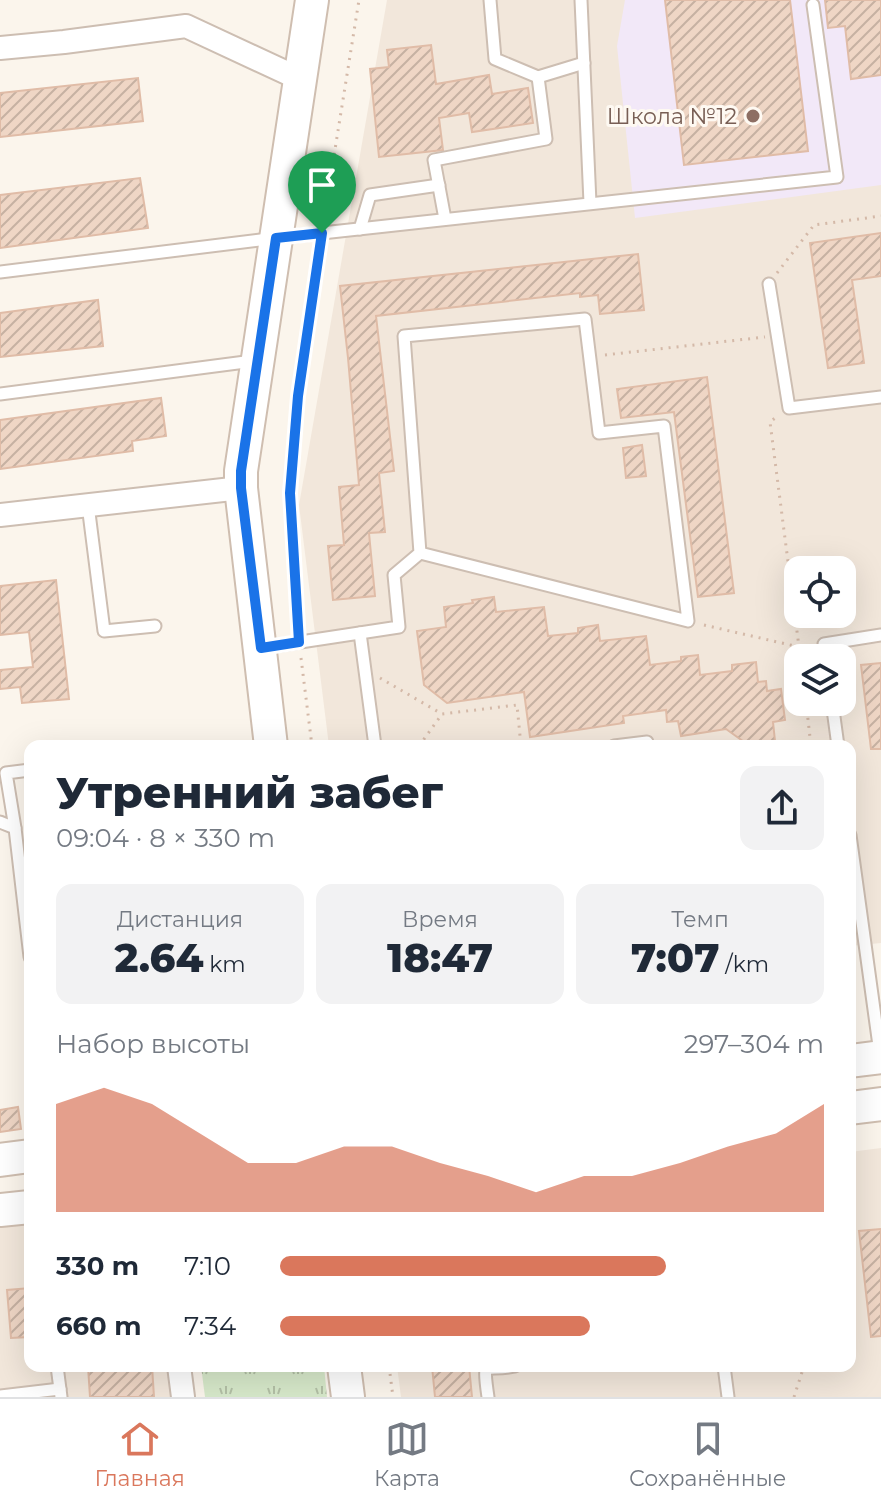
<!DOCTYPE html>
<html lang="ru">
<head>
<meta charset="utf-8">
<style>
  :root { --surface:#fff; --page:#f2f2f3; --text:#1f2937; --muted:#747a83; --line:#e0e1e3; --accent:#da775c }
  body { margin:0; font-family:Montserrat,sans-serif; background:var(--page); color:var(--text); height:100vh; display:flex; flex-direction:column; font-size:30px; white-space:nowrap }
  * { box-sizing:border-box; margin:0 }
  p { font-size:26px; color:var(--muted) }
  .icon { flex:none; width:44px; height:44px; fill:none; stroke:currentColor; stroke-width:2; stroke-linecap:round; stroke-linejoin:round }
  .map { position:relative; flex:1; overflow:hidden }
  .drawer { position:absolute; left:24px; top:740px; width:832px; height:632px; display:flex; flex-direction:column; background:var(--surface); border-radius:16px; box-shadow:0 8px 32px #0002 }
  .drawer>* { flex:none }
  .controls { position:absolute; left:784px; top:556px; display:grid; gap:16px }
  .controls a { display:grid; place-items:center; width:72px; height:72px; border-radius:16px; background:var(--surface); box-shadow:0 8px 32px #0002; font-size:40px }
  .pin { position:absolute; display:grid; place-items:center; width:68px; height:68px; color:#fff; margin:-82px -34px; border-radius:50% 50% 50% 0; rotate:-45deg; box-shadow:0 0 8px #0007 }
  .pin .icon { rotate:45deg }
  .round { display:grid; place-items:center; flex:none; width:84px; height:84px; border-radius:16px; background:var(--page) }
  .headline { display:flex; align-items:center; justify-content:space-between; height:136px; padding:0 32px }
  h1 { font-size:44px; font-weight:800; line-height:60px }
  .metrics { display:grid; grid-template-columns:repeat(3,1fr); gap:12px; height:136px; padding:8px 32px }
  .metrics div { display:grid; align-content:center; border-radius:16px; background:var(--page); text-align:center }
  .metrics b { font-size:40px; font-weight:800 }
  .metrics small { font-size:22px; font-weight:400 }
  .metrics p { font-size:22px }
  .chart { height:224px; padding:16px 32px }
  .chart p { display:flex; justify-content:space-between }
  .chart svg { width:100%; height:144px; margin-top:8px; fill:var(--accent); opacity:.7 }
  ul { padding:0 32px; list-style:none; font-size:26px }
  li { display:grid; grid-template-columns:128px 96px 1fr; align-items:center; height:60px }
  li i { height:20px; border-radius:10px; background:var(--accent) }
  .dock { display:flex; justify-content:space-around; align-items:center; height:112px; border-top:2px solid var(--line); background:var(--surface); font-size:22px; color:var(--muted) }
  .dock a { display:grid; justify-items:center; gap:4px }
  .dock .on { color:var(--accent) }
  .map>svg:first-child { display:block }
  .residential { fill:#f2e7db; fill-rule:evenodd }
  .education { fill:#f2e8f8 }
  .park { fill:url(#park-tufts) }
  .building { fill:url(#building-hatch); stroke:#e0bca7; stroke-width:2 }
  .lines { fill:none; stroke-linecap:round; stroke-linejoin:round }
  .lane-casing { stroke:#cdbeb2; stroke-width:15 }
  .street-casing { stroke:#cdbeb2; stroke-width:26 }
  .secondary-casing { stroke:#cfbeb0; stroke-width:36 }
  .path { stroke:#d4b9a8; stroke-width:3; stroke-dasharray:2 6; stroke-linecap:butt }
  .lane { stroke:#fff; stroke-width:11 }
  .street { stroke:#fff; stroke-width:22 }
  .secondary { stroke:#fff; stroke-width:32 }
  .route-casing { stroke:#fff; stroke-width:16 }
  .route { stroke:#1a73e8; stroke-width:10 }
  .education-dot { fill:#8d6e63; stroke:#fef9f2; stroke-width:3 }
  .labels { text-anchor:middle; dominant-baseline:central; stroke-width:6; stroke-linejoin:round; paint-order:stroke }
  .education-label { font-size:22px; fill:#785e54; stroke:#fef9f2; text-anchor:end }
</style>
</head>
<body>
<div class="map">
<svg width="881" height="1397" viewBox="0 0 881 1397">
  <defs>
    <pattern id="park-tufts" width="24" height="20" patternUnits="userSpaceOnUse" patternTransform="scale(2)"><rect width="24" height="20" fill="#d7e9ca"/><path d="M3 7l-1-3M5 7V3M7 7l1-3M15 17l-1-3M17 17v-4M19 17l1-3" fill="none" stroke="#b3c0a6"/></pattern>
    <pattern id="building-hatch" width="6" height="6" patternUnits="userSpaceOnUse" patternTransform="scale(2)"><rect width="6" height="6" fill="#efd6c5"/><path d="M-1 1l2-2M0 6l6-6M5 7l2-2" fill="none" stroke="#c6b1a2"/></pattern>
  </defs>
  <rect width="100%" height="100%" fill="#fbf5ec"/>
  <g class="residential">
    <path d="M387 0H881V943L850 946V746H329L299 505ZM798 570H842V614H798ZM798 658H842V702H798Z"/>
    <polygon points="881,1148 881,1397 401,1397 397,1366 850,1366 850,1152"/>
    <polygon points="30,1220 30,1366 172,1366 176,1397 0,1397 0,1224"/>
  </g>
  <polygon class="education" points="625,0 881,0 881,185 635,218 617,46"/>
  <polygon class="park" points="201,1366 324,1366 327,1397 205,1397"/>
  <g class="building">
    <polygon points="665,0 790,0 808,151 684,165"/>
    <polygon points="825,0 881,0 881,75 851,79 845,26 828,28"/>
    <polygon points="431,45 436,84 489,75 492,94 528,88 533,123 472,132 469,113 439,118 443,150 379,157 370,69 389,67 387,50"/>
    <polygon points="138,78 143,121 0,137 0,93"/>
    <polygon points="140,178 148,228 0,248 0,195"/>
    <polygon points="881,233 881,276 852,280 864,363 828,368 810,243"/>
    <polygon points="638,254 644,310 600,314 598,295 580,297 580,293 376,316 394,471 379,473 385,532 369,533 375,596 333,600 328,546 344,545 339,487 359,485 348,358 340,286"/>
    <polygon points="98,300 103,346 0,357 0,313"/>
    <polygon points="707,377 734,593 698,597 674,412 621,418 617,389"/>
    <polygon points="161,398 166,436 132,441 133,451 0,469 0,420"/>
    <polygon points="642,445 646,476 626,478 623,448"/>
    <polygon points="56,580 69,699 22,703 20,687 0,689 0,670 33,667 29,632 0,635 0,586"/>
    <polygon points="494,597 496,612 544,607 548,636 578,633 578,628 598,625 600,641 646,636 650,665 681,661 681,657 698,655 700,675 732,671 732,665 756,662 758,682 766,681 767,691 781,689 785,720 773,722 775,741 747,744 726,729 681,736 678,721 667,722 666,710 623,716 624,723 530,737 524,692 447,703 424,685 417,631 446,627 444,607 473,603 472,600"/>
    <polygon points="881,663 881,749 871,749 861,665"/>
    <polygon points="18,1107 21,1129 0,1132 0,1110"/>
    <polygon points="881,1229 881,1336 871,1337 859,1231"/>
    <polygon points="30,1288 30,1337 11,1338 7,1290"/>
    <polygon points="88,1366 152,1366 154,1397 90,1397"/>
    <polygon points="432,1366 469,1366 472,1397 435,1397"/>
  </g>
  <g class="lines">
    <g class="lane-casing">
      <g id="lane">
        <polyline points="490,0 495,59 538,77"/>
        <polyline points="581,0 590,203"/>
        <polyline points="445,219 434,160 546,139 538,77 584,63"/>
        <polyline points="360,229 370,195 439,185"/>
        <polyline points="0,272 276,238 837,177 813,5"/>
        <polyline points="769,284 789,408 881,397"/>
        <polyline points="0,394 253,361"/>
        <polyline points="88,505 104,631 155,626"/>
        <polyline points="360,633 375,746"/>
        <polyline points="261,648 399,627 394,575 420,553 404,336 585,319 599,433 664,426 688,621 420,553"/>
        <polyline points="826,658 824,644 881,635"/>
        <polyline points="832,702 838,746"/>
        <polyline points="614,746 647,742"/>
        <polyline points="0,822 15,828 30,957"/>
        <polyline points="15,828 6,773 30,770"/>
        <polyline points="850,835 880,1053"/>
        <polyline points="57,1366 61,1397"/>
        <polyline points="724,1366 728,1397"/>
        <polyline points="0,1396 60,1389"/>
        <path d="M488 1397C482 1356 485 1373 515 1366"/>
      </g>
    </g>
    <g class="street-casing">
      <g id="street">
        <polyline points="0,48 64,42 186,26 300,79"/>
        <polyline points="0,515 241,488"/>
        <polyline points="179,1366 183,1397"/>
      </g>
    </g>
    <g class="secondary-casing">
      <g id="secondary">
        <polyline points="271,746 241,488 241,471 312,0"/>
        <polyline points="850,1061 881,1057"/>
        <polyline points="850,1108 881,1104"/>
        <polyline points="0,1160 30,1156"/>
        <polyline points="0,1210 30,1207"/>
        <polyline points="344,1366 348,1397"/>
      </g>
    </g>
    <g class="path">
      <polyline points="324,218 359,0"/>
      <polyline points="777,273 814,225 881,216"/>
      <polyline points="605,355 765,337"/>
      <polyline points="704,625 799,647 770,422 779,415"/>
      <polyline points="298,627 290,493 298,396 320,249"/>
      <polyline points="301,658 312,746"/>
      <polyline points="801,658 799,647 808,646"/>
      <polyline points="380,678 442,714 517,705 521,746"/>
      <polyline points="806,702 811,746"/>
      <polyline points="419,746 442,714"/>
      <polyline points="389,1366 393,1397"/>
      <polyline points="794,1397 804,1366"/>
    </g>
    <use href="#lane" class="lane"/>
    <use href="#street" class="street"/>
    <use href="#secondary" class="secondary"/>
  </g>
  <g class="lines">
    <g class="route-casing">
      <polygon id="route" points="322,233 298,396 290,493 299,642 261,648 241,488 241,471 276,238"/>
    </g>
    <use href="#route" class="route"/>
  </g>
  <circle class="education-dot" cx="753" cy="116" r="8"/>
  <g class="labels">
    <g class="education-label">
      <text x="737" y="116">Школа №12</text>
    </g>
  </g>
</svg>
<div class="controls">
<a><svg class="icon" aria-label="locate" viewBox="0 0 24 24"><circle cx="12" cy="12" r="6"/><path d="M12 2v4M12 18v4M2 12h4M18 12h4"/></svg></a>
<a><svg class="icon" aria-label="layers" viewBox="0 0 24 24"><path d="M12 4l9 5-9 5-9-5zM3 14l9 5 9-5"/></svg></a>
</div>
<div class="pin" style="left:322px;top:233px;background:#1e9e55"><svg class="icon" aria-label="arrive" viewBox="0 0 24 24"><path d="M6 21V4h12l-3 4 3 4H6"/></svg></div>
<section class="drawer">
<div class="headline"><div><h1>Утренний забег</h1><p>09:04 · 8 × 330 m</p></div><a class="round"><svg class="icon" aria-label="share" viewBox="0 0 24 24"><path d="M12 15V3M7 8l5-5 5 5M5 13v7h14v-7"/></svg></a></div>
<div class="metrics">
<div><p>Дистанция</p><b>2.64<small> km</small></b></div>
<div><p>Время</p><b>18:47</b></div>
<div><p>Темп</p><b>7:07<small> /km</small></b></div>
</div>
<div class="chart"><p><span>Набор высоты</span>297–304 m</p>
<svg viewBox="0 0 160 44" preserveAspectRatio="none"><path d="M0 44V11L10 6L20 11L30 20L40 29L50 29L60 24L70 24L80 29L90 33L100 38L110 33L120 33L130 29L140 24L150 20L160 11V44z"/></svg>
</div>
<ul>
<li><b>330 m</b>7:10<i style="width:71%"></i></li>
<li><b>660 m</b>7:34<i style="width:57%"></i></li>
</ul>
</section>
</div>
<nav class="dock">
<a class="on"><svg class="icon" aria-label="home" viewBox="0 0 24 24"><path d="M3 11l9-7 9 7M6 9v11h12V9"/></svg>Главная</a>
<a><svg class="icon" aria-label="map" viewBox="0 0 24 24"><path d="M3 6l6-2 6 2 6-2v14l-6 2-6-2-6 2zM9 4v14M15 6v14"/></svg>Карта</a>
<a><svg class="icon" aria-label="saved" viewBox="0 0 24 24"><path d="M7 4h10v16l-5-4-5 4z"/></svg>Сохранённые</a>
</nav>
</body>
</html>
